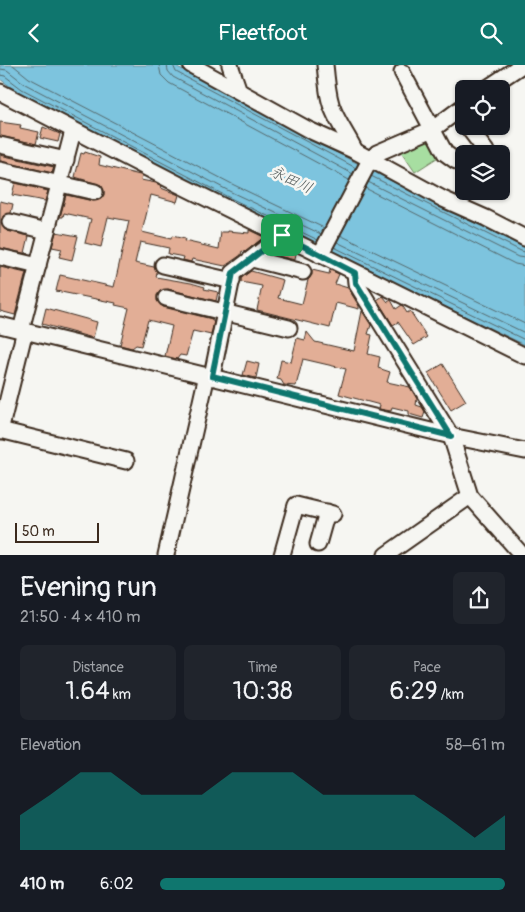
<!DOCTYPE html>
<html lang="en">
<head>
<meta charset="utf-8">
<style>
  :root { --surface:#171b24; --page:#20242c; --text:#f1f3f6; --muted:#9ea1a6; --accent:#0f766e }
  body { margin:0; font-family:Pangolin,"Klee One",sans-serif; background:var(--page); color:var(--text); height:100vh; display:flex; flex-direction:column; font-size:19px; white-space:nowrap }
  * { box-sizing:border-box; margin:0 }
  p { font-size:16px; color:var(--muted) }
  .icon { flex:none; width:28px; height:28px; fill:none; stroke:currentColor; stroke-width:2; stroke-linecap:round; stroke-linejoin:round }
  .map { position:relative; height:490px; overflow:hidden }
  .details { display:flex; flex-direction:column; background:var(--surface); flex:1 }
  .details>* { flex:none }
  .tools { position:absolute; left:455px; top:15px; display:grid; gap:10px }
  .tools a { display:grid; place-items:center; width:55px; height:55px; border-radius:8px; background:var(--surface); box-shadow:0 1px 4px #0004; font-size:25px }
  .scale { position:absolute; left:15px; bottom:12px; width:84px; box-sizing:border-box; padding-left:5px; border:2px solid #3b2a1e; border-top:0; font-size:14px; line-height:18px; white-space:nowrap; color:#3b2a1e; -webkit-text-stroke:4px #f6f6f2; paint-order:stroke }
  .pin { position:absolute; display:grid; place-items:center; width:42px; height:42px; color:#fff; margin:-21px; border-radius:10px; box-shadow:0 2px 8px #0006 }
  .round { display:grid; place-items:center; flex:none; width:52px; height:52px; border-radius:8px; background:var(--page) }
  .summary { display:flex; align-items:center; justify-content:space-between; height:85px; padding:0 20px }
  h1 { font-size:28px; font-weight:600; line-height:38px }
  .figures { display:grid; grid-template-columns:repeat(3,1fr); gap:8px; height:85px; padding:5px 20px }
  .figures div { display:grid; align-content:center; border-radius:8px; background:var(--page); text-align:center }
  .figures b { font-size:25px; font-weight:600 }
  .figures small { font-size:14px; font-weight:400 }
  .figures p { font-size:14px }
  .chart { height:140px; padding:10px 20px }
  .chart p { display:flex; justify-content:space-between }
  .chart svg { width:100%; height:90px; margin-top:5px; fill:var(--accent); opacity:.7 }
  ul { padding:0 20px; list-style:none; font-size:16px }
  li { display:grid; grid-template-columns:80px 60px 1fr; align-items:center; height:38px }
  li i { height:12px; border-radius:6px; background:var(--accent) }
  header { display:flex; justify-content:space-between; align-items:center; height:65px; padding:0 20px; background:var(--accent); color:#fff; font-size:22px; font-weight:600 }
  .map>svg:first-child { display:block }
  .green { fill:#a7dea1; stroke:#718460 }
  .water { fill:#7dc4de; stroke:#638691 }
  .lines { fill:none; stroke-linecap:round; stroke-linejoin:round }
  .shore { stroke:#55686b; stroke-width:1 }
  .building { fill:#e2ae96; stroke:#3b2a1e }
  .minor-casing { stroke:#3b2a1e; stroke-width:19 }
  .minor { stroke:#f6f6f2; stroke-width:15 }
  .route-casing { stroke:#fff; stroke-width:10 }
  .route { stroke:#0f766e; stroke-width:6 }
  .labels { text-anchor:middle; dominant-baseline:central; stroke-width:5; stroke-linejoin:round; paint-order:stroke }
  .water-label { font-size:15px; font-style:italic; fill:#4f5858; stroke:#f6f6f2 }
</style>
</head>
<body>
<header><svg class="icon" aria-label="back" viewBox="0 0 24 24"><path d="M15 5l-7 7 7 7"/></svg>Fleetfoot<svg class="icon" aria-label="search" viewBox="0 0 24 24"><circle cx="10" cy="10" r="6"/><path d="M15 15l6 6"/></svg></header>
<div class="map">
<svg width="525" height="490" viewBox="0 0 525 490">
  <rect width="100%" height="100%" fill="#f6f6f2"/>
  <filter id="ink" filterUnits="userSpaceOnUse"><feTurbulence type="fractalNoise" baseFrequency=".02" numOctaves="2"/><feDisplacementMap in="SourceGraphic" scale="10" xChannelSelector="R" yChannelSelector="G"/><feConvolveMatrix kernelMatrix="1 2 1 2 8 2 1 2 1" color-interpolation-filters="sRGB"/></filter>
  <g filter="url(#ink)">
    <polygon class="green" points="436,72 443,89 415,107 400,85"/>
    <polygon class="water" points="0,0 174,0 287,62 413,127 525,183 525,280 226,137 19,28 0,14"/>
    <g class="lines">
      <g class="shore">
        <polyline points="13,0 29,13 234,120 324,163"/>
        <polyline points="159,0 161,10 169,18 349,115"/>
        <polyline points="167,0 168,6 173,12 353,109"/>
        <polyline points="173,0 176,7 356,103"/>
        <polyline points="0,4 7,5 25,19 231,127 321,169"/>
        <polyline points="0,10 5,11 22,24 228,132 318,175"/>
        <polyline points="371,111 521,186 525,187"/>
        <polyline points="368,117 518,192 525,193"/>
        <polyline points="365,123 515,199 525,201"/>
        <polyline points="340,170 525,259"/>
        <polyline points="337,177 525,268"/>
        <polyline points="334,182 525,275"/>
      </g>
    </g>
    <g class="building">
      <polygon points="0,57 21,60 20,63 39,67 36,79 0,71"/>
      <polygon points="43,62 60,69 58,77 40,73"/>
      <polygon points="85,87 100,92 99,100 140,110 142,111 141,115 156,118 162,121 161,123 179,130 177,137 151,130 142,167 171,174 172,171 185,174 184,176 219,184 221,167 228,167 228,166 249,168 249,165 264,172 245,187 242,186 241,190 225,201 192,194 191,197 183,195 184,192 168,189 169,183 140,177 135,198 154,202 157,207 156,212 191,218 205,222 204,224 218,227 216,236 168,224 160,226 157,230 157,236 163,242 212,254 212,256 214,256 211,270 193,266 186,291 180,290 177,294 165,291 172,261 148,255 141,281 136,280 132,283 120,280 129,243 115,240 116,238 56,226 60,210 114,222 129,156 108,152 101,182 85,178 91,154 64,148 63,152 60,152 66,130 93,136 101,134 104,130 104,125 101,120 75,112 81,88 84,89"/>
      <polygon points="0,90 54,102 52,108 0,96"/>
      <polygon points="15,118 48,126 45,136 12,130"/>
      <polygon points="0,136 13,139 11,148 3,151 1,159 7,166 29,171 25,188 28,189 0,183"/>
      <polygon points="56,167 78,171 72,195 59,192 62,184 52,182"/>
      <polygon points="281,183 296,188 295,195 278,191"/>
      <polygon points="0,202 26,208 15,250 0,246"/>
      <polygon points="312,205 329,209 330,205 339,209 335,219 348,223 359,241 359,244 336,238 330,263 257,245 262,221 241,217 241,213 251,206 283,215 278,233 302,239 308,215 312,210"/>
      <polygon points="383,231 388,237 391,235 396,244 402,240 407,248 410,246 427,272 414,280 398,257 393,260 377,235"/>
      <polygon points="46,243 97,257 93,273 42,259"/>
      <polygon points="362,246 371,260 368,269 372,270 368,289 380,292 378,303 390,307 387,317 410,322 417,334 416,340 422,342 425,347 423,353 409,349 409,346 392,342 391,346 379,344 380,340 339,329 346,304 303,294 296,321 284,320 281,315 277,314 281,295 291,297 297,273 305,275 307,267 315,277 354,286"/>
      <polygon points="247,296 259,299 256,313 243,310"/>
      <polygon points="443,299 466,336 451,345 428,308"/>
    </g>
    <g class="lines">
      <g class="minor-casing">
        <g id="minor">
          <polyline points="191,0 309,65 355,86 443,134 486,153 525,173"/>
          <polyline points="230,0 239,26"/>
          <path d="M325 0C327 15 327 33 334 47 340 61 349 73 355 86"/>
          <polyline points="402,7 445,88 456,96"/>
          <polyline points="486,24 522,0"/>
          <polyline points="0,27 178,119 525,291"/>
          <polyline points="467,61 486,86"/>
          <polyline points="0,80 66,95"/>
          <polyline points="0,105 95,127"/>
          <polyline points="10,157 47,166"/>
          <polyline points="320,190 370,95 377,88 433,64 464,41"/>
          <polyline points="0,192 38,201"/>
          <polyline points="252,194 303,207"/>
          <polyline points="163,200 232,216"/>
          <polyline points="355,208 356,218 451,371 470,431 522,490"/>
          <polyline points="166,233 289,263"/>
          <polyline points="0,260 451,371 525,386"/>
          <polyline points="21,265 73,66"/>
          <polyline points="212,311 233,208 282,170"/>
          <polyline points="0,365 126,396"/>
          <polyline points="0,366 25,265"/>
          <polyline points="318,479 327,447"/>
          <polyline points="166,490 207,310"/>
          <polyline points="282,490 296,440 333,449"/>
          <polyline points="386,490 470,431"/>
        </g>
      </g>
      <use href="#minor" class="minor"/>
    </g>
  </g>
  <g class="lines" filter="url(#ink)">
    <g class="route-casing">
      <polygon id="route" points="282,170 355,208 356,218 451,371 212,311 233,208"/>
    </g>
    <use href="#route" class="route"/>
  </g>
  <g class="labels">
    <g class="water-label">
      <text transform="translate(291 115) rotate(25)">永田川</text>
    </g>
  </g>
</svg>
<div class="tools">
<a><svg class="icon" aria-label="locate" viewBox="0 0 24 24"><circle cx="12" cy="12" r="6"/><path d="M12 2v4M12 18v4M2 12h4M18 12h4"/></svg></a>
<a><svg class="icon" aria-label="layers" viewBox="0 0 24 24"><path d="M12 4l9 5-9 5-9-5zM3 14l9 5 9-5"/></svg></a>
</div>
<div class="scale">50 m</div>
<div class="pin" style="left:282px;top:170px;background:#1e9e55"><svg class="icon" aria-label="arrive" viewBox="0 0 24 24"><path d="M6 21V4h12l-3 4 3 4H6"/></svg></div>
</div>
<section class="details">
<div class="summary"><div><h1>Evening run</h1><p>21:50 · 4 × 410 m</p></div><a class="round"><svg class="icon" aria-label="share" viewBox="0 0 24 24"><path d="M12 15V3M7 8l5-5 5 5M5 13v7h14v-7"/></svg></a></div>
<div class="figures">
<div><p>Distance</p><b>1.64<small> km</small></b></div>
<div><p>Time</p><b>10:38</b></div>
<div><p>Pace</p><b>6:29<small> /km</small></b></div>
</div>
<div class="chart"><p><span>Elevation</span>58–61 m</p>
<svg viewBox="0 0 160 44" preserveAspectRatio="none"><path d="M0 44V27L10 17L20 6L30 6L40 17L50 17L60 17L70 6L80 6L90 6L100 17L110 17L120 17L130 17L140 27L150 38L160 27V44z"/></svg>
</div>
<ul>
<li><b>410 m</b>6:02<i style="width:100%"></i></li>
</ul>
</section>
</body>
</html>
